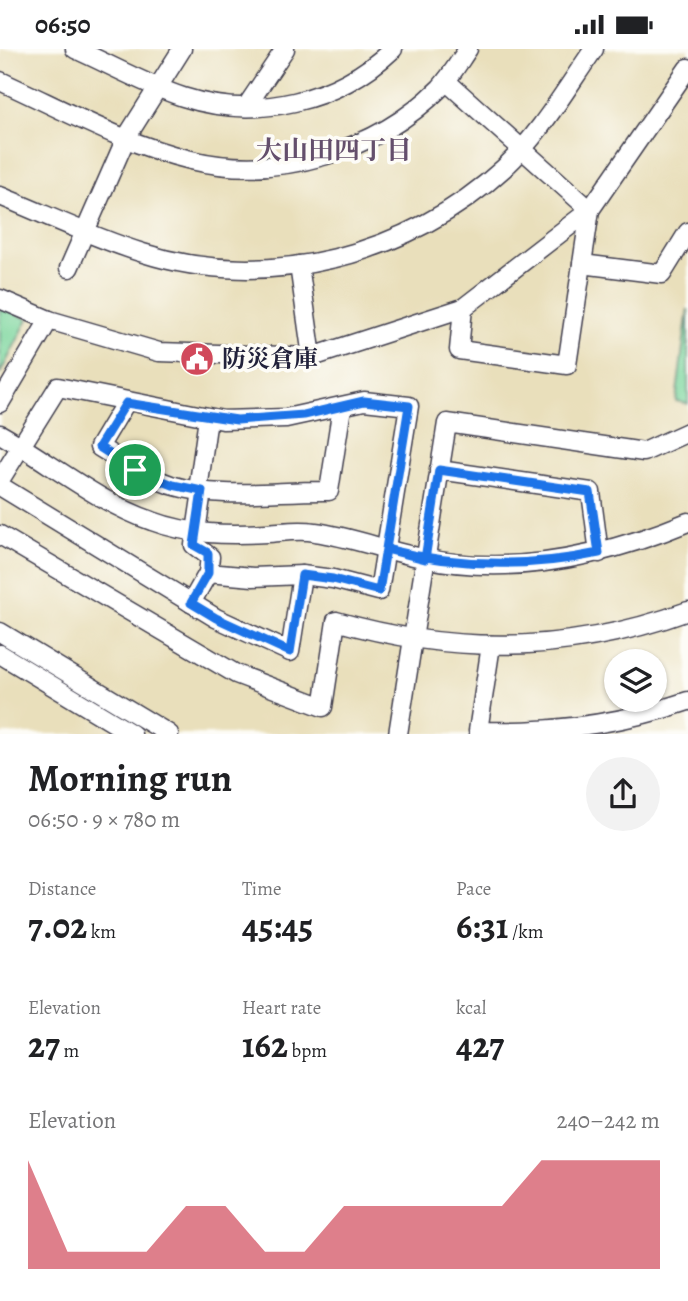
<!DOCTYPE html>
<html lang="en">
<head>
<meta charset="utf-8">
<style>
  :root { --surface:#fff; --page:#f2f2f2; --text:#202124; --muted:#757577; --accent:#d1495b }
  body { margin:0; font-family:Alegreya,"Noto Serif JP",serif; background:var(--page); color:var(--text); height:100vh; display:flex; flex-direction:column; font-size:26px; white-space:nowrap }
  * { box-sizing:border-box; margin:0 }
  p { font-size:23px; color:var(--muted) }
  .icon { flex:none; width:38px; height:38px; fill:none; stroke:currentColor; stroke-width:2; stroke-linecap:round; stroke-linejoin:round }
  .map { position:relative; height:685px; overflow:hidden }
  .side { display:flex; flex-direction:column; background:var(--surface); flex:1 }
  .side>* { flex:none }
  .tools { position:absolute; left:604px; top:600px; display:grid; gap:14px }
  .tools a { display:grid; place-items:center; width:63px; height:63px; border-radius:50%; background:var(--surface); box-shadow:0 2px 5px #0004; font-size:35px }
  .pin { position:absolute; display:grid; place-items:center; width:60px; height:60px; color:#fff; margin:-30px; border:4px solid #fff; border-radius:50%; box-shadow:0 2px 7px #0007 }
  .round { display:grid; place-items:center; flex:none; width:74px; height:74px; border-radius:37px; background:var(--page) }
  .head { display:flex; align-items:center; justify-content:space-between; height:119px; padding:0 28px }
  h1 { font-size:38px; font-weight:700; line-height:52px }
  .stats { display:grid; grid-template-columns:repeat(3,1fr); gap:10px; height:119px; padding:7px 28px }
  .stats div { display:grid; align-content:center }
  .stats b { font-size:35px; font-weight:700 }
  .stats small { font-size:19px; font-weight:400 }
  .stats p { font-size:19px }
  .chart { height:196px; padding:14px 28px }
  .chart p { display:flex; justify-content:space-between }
  .chart svg { width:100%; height:126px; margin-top:7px; fill:var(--accent); opacity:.7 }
  .status { display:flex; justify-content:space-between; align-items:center; height:49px; padding:0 35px; background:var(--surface); direction:ltr }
  .status svg { height:19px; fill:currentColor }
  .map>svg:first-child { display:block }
  .green { fill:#7cd69d; stroke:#4f7c6c; stroke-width:2 }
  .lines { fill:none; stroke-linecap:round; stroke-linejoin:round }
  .minor-casing { stroke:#403e4e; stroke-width:21 }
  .minor { stroke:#fff; stroke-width:18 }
  .route-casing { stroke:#fff; stroke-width:14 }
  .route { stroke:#1a73e8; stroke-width:9 }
  .labels { text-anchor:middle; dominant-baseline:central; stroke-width:7; stroke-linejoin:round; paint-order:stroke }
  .poi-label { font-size:24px; font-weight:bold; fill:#22223b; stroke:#fdfcf7; text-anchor:start }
  .neighbourhood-label { font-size:26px; font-weight:bold; fill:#644f6c; stroke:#fdfcf7 }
</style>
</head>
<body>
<div class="status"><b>06:50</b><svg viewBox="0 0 49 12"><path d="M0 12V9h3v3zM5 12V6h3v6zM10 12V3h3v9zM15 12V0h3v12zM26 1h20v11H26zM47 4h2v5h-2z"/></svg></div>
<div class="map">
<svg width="688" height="685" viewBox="0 0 688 685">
  <rect width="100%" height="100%" fill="#fdfcf7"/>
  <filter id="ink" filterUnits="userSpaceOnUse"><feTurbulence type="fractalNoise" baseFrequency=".0143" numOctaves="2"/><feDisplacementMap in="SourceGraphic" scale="14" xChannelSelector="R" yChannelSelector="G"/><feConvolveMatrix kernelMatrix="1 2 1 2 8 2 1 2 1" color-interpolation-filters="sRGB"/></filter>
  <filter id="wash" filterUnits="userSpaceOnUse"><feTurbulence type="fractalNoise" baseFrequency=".00686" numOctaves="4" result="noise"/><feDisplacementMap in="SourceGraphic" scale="28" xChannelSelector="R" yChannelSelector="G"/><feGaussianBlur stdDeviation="1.57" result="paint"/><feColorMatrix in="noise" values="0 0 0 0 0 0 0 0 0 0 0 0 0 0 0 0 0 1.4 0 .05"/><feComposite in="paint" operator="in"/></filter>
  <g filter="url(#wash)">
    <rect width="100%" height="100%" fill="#e9dfbb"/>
    <g class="green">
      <polygon points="0,258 28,270 0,325"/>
      <polygon points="688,260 688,355 676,352"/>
    </g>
  </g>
  <g filter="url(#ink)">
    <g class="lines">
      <g class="minor-casing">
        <g id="minor">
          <path d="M75 0C111 16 146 36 183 48 257 72 337 53 393 0"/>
          <path d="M0 32C62 60 124 95 191 111 279 132 377 102 440 39 451 27 459 13 468 0"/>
          <polyline points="446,32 590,161"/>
          <polyline points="246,58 285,0"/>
          <path d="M0 147C47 166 94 189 143 204 268 244 410 206 504 119 540 85 566 40 594 0"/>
          <polyline points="582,215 662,225 688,183"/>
          <polyline points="299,216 312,308"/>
          <polyline points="69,219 126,89 182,0"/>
          <polyline points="0,250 49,271 159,303 312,308 463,259 590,161 688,19"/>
          <polyline points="463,259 459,301 567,316 590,161"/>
          <path d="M126 353 99 398C122 412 145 427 171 436 221 451 277 441 329 442L342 358"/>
          <polyline points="0,354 49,271"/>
          <path d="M0 385C50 413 97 453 152 472 189 486 228 486 267 484 283 483 300 480 315 483 352 488 387 502 423 509 512 528 606 507 688 473"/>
          <polyline points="439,421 591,443 599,504"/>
          <polyline points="0,431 58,338 223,371 286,369 364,352 409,357 379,542 333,530 302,526 290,603 216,569 0,437"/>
          <polyline points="198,441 208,369"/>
          <polyline points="202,442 194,496 210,508 208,524"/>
          <path d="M0 486 236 625 323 658 336 572C454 606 573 604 688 562"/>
          <polyline points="191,554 208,524 253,528 302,526"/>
          <polyline points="0,583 169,685"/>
          <path d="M491 596 478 682C548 684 621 675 688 652"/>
          <polyline points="0,605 132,685"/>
          <polyline points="398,685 447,374 644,403 688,383"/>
        </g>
      </g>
      <use href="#minor" class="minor"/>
    </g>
  </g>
  <g class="lines" filter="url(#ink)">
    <g class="route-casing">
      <path id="route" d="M135 421 173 436 202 442 194 496 208 504V524L191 554 216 569 290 603 302 526 333 530 379 542 386 500C457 518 527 519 599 504L590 443 439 421 425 510 386 500 409 357 364 352 304 366 237 371 126 354 99 398 135 421"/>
    </g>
    <use href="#route" class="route"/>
  </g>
  <defs>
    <g id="civic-disc" transform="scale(1.75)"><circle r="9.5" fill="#d1495b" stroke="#fdfcf7"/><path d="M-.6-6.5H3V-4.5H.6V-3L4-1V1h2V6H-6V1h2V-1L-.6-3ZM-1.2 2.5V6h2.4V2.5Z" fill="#fff"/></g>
  </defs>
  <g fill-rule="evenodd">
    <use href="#civic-disc" x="197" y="310"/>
  </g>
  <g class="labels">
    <g class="poi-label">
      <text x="222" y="310">防災倉庫</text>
    </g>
    <g class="neighbourhood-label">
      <text x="334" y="101">大山田四丁目</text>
    </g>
  </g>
</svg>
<div class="tools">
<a><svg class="icon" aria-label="layers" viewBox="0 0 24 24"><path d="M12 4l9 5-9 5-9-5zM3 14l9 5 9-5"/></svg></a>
</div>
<div class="pin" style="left:135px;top:421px;background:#1e9e55"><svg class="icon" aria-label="arrive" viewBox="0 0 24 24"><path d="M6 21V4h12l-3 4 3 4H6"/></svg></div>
</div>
<section class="side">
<div class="head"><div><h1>Morning run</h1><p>06:50 · 9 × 780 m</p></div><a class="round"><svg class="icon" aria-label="share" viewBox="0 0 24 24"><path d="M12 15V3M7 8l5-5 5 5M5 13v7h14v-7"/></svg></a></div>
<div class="stats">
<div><p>Distance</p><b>7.02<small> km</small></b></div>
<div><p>Time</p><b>45:45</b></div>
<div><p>Pace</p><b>6:31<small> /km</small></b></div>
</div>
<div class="stats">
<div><p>Elevation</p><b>27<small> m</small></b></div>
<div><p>Heart rate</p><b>162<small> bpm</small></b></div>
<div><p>kcal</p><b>427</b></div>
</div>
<div class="chart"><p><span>Elevation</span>240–242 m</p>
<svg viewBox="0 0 160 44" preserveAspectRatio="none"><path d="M0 44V6L10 38L20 38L30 38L40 22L50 22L60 38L70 38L80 22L90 22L100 22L110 22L120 22L130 6L140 6L150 6L160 6V44z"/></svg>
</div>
</section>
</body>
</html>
